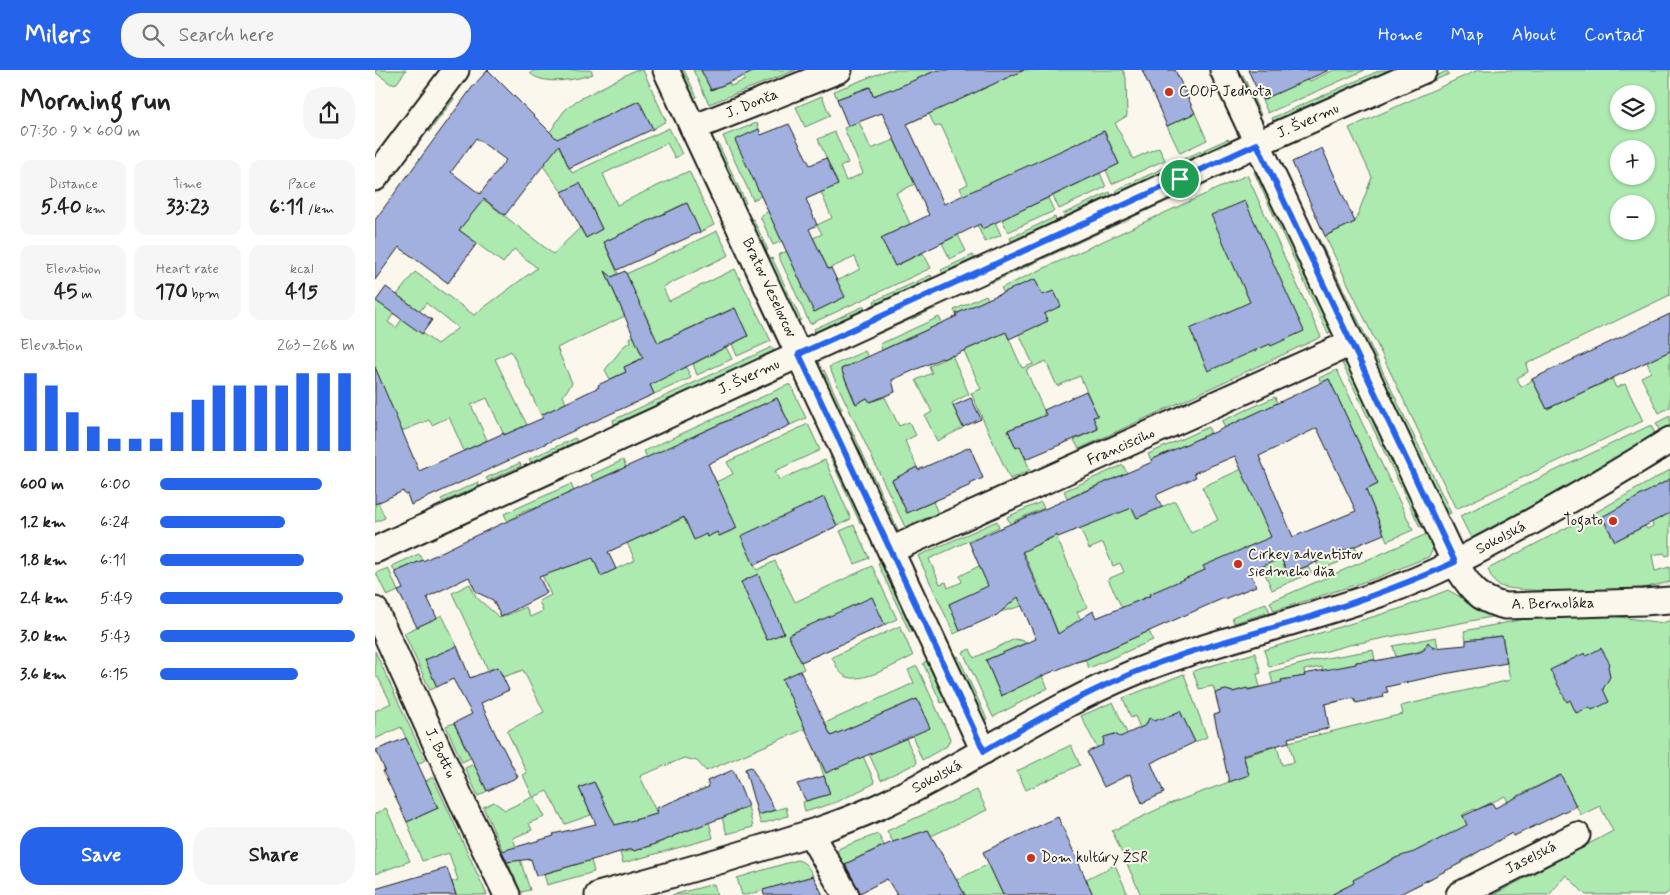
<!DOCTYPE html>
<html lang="en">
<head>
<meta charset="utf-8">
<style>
  :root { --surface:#fff; --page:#f6f6f6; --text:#222; --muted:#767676; --accent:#2563eb }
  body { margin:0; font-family:Mynerve,sans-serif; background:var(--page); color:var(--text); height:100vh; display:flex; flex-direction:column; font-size:19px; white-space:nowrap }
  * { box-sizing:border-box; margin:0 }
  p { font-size:16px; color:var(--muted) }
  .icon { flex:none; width:28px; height:28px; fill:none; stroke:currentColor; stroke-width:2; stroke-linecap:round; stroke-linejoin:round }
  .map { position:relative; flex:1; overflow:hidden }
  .drawer { display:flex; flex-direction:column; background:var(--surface); width:375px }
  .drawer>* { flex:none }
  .tools { position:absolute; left:1235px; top:15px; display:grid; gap:10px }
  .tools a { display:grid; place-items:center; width:45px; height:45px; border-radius:50%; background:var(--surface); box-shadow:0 1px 4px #0004; font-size:25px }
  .pin { position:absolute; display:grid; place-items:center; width:42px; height:42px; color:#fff; margin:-21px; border:2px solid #fff; border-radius:50%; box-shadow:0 1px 5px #0007 }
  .round { display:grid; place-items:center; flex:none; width:52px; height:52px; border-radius:20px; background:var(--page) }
  .head { display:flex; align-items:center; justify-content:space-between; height:85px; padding:0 20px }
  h1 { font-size:28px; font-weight:800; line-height:38px }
  .stats { display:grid; grid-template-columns:repeat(3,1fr); gap:8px; height:85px; padding:5px 20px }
  .stats div { display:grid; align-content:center; border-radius:12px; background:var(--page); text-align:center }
  .stats b { font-size:21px; font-weight:800 }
  .stats small { font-size:14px; font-weight:400 }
  .stats p { font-size:14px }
  .chart { height:140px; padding:10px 20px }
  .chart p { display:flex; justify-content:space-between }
  .chart svg { width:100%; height:90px; margin-top:5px; stroke:var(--accent); stroke-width:6 }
  .cta { display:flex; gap:10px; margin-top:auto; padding:10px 20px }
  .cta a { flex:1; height:58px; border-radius:20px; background:var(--accent); color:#fff; font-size:20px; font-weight:800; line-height:58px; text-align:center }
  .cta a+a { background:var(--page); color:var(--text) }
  ul { padding:0 20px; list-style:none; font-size:16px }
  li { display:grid; grid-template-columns:80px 60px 1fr; align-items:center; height:38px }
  li i { height:12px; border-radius:6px; background:var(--accent) }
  header { display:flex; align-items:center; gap:30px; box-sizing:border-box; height:70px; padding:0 25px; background:var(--accent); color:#fff }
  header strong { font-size:24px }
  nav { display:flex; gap:28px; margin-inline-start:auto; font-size:18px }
  .search { width:350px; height:45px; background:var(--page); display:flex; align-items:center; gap:12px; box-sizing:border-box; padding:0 18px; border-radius:20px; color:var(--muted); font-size:19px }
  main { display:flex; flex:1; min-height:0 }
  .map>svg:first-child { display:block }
  .green { fill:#aceab0; stroke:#648366; fill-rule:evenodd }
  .building { fill:#a2b0e0; stroke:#1c1c1c; fill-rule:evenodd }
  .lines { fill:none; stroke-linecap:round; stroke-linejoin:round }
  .minor-casing { stroke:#1c1c1c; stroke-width:29 }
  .minor { stroke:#fbf7ec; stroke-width:25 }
  .route-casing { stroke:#fff; stroke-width:10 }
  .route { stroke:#2563eb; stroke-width:6 }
  .poi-dot { fill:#c8321e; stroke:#fbf7ec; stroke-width:2 }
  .labels { text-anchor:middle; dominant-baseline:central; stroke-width:4; stroke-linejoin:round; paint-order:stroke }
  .poi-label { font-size:15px; fill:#1c1c1c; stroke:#fbf7ec; text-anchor:start }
  .street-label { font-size:15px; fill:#1c1c1c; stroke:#fbf7ec }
</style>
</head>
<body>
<header>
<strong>Milers</strong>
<div class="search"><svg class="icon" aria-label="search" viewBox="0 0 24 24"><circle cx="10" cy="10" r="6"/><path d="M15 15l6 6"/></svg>Search here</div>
<nav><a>Home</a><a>Map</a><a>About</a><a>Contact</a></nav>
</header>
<main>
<section class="drawer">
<div class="head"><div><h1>Morning run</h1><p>07:30 · 9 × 600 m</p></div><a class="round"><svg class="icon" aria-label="share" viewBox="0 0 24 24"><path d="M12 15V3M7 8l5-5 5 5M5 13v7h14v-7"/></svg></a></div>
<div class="stats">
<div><p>Distance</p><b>5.40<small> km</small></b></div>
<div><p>Time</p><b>33:23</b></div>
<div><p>Pace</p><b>6:11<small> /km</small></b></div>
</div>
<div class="stats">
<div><p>Elevation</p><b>45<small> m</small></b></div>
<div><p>Heart rate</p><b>170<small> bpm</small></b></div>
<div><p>kcal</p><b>415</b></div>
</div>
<div class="chart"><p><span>Elevation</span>263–268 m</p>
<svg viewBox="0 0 160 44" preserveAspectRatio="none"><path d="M5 44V6M15 44V12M25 44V25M35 44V32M45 44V38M55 44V38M65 44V38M75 44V25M85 44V19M95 44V12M105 44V12M115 44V12M125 44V12M135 44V6M145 44V6M155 44V6"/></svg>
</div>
<ul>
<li><b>600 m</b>6:00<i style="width:83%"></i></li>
<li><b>1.2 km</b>6:24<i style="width:64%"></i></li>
<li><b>1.8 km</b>6:11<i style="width:74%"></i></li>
<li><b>2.4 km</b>5:49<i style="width:94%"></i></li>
<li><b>3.0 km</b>5:43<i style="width:100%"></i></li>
<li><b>3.6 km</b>6:15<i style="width:71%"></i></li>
</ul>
<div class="cta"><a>Save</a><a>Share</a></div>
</section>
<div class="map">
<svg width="1295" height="825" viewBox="0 0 1295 825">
  <rect width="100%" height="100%" fill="#fbf7ec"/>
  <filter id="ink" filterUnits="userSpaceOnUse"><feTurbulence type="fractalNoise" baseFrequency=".02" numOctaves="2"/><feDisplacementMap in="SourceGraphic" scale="10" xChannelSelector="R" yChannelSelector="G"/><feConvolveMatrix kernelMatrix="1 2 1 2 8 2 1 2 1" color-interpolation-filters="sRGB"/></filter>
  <g filter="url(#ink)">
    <g class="green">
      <polygon points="0,0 31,0 22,13 16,14 0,2"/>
      <path d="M160 0H216L218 4C201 10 168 16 155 3Z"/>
      <polygon points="260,0 268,0 291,51 278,59 264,31 181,70 197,103 294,58 307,84 300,88 292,73 228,104 242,135 314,101 339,155 325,162 311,133 229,172 243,204 233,209 250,246 182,278 197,313 188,326 191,333 166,345 136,281 120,289 152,355 129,365 112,328 96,335 112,370 89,381 74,347 57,355 54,350 27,361 0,323 0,230 19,243 13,252 21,258 27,249 62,274 83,258 51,233 45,241 22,225 40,202 99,245 162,198 139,179 128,193 84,160 108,129 178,184 205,158 211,168 227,159 205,114 187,122 168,96 161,78 175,62 189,41 201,31"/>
      <polygon points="305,0 309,0 322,27 318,29"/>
      <polygon points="318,0 326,0 336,20 354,13 356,16 370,10 366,0 421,0 334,34"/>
      <polygon points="513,0 559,0 559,1 538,11 554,43 649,0 748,0 751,8 752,46 740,53 758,89 784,77 790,90 737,114 731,100 744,94 729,61 684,82 620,152 626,165 610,172 585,118 593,114 566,55 560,57 554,44 532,54 516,19 498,26 494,17 462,29 459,21"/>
      <polygon points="959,0 990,0 893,43 887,30 933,9 935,11"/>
      <polygon points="1006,0 1014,0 898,51 897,48"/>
      <path d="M1103 0H1295V225L1151 294 1153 302 1142 308 1146 317 1155 312 1157 309 1172 339 1237 309 1241 318 1250 314 1268 351 1081 439 950 166 980 152 997 107 974 58ZM1244 24H1271V51H1244ZM1244 79H1271V106H1244ZM1244 134H1271V161H1244Z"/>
      <polygon points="1072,1 1074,4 970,50 969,47"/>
      <polygon points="868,5 886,45 882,47 863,7"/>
      <polygon points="74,24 79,29 54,62 49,58"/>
      <polygon points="447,26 455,46 430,57 421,37"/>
      <polygon points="820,43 832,70 805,83 792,56"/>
      <polygon points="484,52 496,79 519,70 540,114 521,123 535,154 506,168 520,196 548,183 556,198 435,254 403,185 412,181 439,242 469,227 462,211 485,199 480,187 453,199 438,168 447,164 442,155 457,148 446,122 463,114 443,69 460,62 473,93 465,97 471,111 488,103 469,58"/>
      <polygon points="382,53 384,59 386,126 378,130 348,66"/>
      <polygon points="853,69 854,72 807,93 806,90"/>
      <polygon points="343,73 371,133 367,135 339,75"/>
      <polygon points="905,89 931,144 926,146 900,92"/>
      <polygon points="867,93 868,96 616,213 615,209"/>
      <polygon points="325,96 353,155 349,157 321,98"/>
      <polygon points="793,96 794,99 742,123 741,120"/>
      <polygon points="884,99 957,259 953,264 879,102"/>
      <polygon points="725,103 731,117 684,139 678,126"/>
      <polygon points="872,105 946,267 704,379 699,370 723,359 718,347 722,345 705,306 682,316 671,291 651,300 670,343 668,344 669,346 633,360 641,378 645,376 655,400 635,409 596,323 606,319 589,281 631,262 647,298 658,294 641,257 663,256 672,251 669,244 667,225 660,210 629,223 626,218"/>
      <polygon points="735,122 736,125 689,147 688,144"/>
      <polygon points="673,128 679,141 633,162 627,149"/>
      <polygon points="394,141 407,171 398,175 385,146"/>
      <polygon points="680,147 681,151 636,171 635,168"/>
      <polygon points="378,149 393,180 389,182 374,150"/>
      <polygon points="342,161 354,185 288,217 294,231 360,199 396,271 362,286 357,274 373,266 359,238 278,275 293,306 311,297 316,308 279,324 264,290 249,297 251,302 235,309 230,300 250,275 256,272 255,268 276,257 251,204"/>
      <polygon points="583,165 591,181 575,189 567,173"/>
      <polygon points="943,167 1076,443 1071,445 938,169"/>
      <polygon points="598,185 600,188 568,203 566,200"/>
      <polygon points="397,188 426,250 422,252 393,190"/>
      <polygon points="371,194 405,267 401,269 367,196"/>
      <polygon points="556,205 557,208 500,234 499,231"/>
      <polygon points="611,225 613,229 581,244 579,240"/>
      <polygon points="560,234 561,238 501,265 500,262"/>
      <polygon points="489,236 490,239 440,262 439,259"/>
      <polygon points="564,247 567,253 507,280 505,274"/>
      <polygon points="351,277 357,289 322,305 318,294"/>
      <polygon points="397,277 399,281 239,354 238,350"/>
      <polygon points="490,281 493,287 466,299 480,333 492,328 495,332 510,327 524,356 534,352 541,365 530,371 542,397 517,410 532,443 558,432 563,443 530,457 454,297"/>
      <polygon points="1295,281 1295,337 1284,343 1266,307 1276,302 1272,292"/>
      <polygon points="577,285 594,324 577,333 588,358 562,371 550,346 557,342 541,310 557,303 554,296"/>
      <polygon points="967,293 973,294 1051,454 1045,457"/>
      <polygon points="449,300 467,339 463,342 444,302"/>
      <polygon points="962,300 1038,460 1012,471 991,420 1003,414 954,309 946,313 944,308"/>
      <polygon points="408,304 410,307 310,352 309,349"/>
      <polygon points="415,314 431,348 415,355 402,328 320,365 336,402 272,388 269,381"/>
      <polygon points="900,327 902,333 850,358 847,351"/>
      <polygon points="1295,346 1295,358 1286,364 1281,353"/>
      <path d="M433 354 445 380 400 401 404 410 450 390 476 449 379 495 382 500 400 491 420 532 497 496 522 549 426 592 429 599 408 609 430 659 331 701 322 691 309 688 265 706 282 744 237 756 232 738 219 712 204 718 216 745 190 754 172 721 159 727 170 747 154 753 157 760 138 768 155 820 146 822 108 737 119 732 130 740 158 727 148 705 152 703 132 661 169 642 148 600 128 607 122 597 113 600 77 523 95 514 101 527 125 548 151 537 155 547 168 541 164 531 176 525 163 496 192 497 198 495 216 476 219 490 226 506 260 490 252 473 309 448 319 469 329 461 332 467 342 462 344 466 361 459 341 412 358 404 352 392ZM366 512 395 533 408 563 392 570Z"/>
      <polygon points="474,354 523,460 519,462 469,356"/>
      <polygon points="1276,355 1281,366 1199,413 1096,468 1085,446"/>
      <polygon points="833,357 836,363 776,390 773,384"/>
      <polygon points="200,368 202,371 156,392 154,389"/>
      <polygon points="460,385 489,450 485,453 455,387"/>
      <polygon points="248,390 251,397 219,411 216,405"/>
      <polygon points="145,393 146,396 113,411 111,408"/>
      <polygon points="748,395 752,403 692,428 689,421"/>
      <polygon points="867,399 913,504 933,496 936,503 897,520 878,475 830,500 747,538 733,509 749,502 745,493 738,496 728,473 714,479 705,458 757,437 762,448 800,431 816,463 843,450 827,417"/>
      <path d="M1295 400V409L1227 448 1240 471 1270 456 1272 459 1278 456 1277 452 1295 443V485L1291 486 1289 483 1277 485 1280 501 1295 497V512C1285 514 1275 517 1265 518 1244 520 1136 524 1123 515 1118 512 1115 504 1113 499L1223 441Z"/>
      <polygon points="191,404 193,407 126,437 125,434"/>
      <polygon points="103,412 104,416 68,432 66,429"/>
      <polygon points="196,414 199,421 157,440 156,439 141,445 142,447 133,452 129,444"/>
      <polygon points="3,432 10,448 0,452 0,434"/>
      <polygon points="666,432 669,438 639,451 652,479 681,466 712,537 702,542 709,556 697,561 710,590 774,561 778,570 714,598 710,590 698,593 659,586 653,572 611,590 626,626 667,606 673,618 618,647 588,582 595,579 599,588 640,569 653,572 666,571 683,563 668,526 632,447"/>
      <polygon points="113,439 114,443 58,469 57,465"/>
      <polygon points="622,451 624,457 554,489 565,514 571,512 573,518 587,512 585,506 604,496 611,510 641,485 647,536 625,542 613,517 574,534 585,561 579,564 543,486"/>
      <polygon points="479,455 494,488 480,494 465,461"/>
      <path d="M1054 463C1057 473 1061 479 1053 487L1004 507 899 541 895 532Z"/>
      <polygon points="980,476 984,484 945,500 941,492"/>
      <polygon points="44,484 48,490 20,502 17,496"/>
      <polygon points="508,492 539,561 535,563 503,494"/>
      <polygon points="13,498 23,521 12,526 1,503"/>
      <polygon points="1073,520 1094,532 1131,544 974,575 894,597 889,580 1030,537"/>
      <polygon points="891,533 895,542 859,553 857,547"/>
      <polygon points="1195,540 1288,553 1295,550 1295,821 1290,825 1211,825 1191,805 1174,825 1118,825 1238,761 1225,736 1206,745 1185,705 1143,726 1158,757 1148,761 1130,726 1101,740 1099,739 1087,745 1106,780 1088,792 1073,765 1043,780 1057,808 1039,817 1022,787 998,800 975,825 971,817 956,825 766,825 737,761 794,734 873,705 869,686 902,676 907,695 919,692 914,672 1028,644 1026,636 1135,610 1127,566 1091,570 1089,561"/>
      <polygon points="67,545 82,576 50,590 62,617 55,620 29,563"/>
      <path d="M525 556 538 586C523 593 486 615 470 606 463 602 460 593 457 587Z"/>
      <path d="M1061 567 1063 577 1052 575C1047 583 1037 583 1028 585L1035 612 1028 613 1018 576Z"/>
      <polygon points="998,580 1000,590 981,592 981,594 960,603 965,631 957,633 947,597 929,600 930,606 907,610 909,628 907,652 895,602 946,589"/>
      <polygon points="0,581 50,690 43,694 26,657 0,669 0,641 16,633 3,607 0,607"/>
      <polygon points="880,583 886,603 882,604 885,617 856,622 850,620 845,622 841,626 838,616 824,619 818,601"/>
      <polygon points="583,586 612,649 607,651 578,588"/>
      <polygon points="552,591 571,631 566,633 548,593"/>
      <polygon points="542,596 574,666 575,669 572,676 547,690 537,665 554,657 542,629 456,666 450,653 539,613 533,600"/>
      <polygon points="809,604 832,667 820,672 805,641 765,658 760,646 756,648 748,628"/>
      <polygon points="738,632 768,699 746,668 740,664 730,667 729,675 722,678 706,646"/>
      <polygon points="79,653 91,679 121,665 125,674 87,692 71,656"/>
      <polygon points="531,668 542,693 506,710 494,684"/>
      <polygon points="458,671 488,686 500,713 462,732 430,742 428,732 455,724 440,679"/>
      <polygon points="696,675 705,695 651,720 642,701"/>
      <polygon points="99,694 112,721 103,726 90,698"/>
      <polygon points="58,707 112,825 81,825 77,812 83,810 74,783 47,791 32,752 63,738 51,711"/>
      <polygon points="602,720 612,740 556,766 553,760 518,772 512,761"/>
      <polygon points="373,736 378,757 352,764 347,748"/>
      <polygon points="411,737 413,746 386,754 383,745"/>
      <polygon points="11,738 35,791 0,804 0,744"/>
      <polygon points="334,752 338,768 248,793 245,783 276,776 298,767 298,766"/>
      <polygon points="503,764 509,775 468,795 462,782 465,778"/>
      <polygon points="216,790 219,802 172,815 169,804"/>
      <path d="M422 790C431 792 434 798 438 806L372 825H367L362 808Z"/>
      <polygon points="614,794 628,825 590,825 581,810"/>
      <polygon points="740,795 751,820 751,825 718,825 711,809"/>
      <polygon points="339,814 342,825 297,825"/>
    </g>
    <g class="building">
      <path d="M113 0 182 69 264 31 278 59 194 98 184 75 130 145 109 129 84 160 102 173 73 213 24 177 0 210V150L99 15ZM101 68 131 90 105 124 76 102Z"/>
      <polygon points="326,0 383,0 336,20"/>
      <polygon points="562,0 649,0 532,54 569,134 729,61 744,94 607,159 605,154 520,196 506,168 554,145 507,43 473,56 462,29 495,17 498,26 516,19 517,20"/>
      <polygon points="767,0 800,0 820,43 792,56"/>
      <polygon points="873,0 954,0 887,30"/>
      <polygon points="414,54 435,95 451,88 463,115 431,129 442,155 434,159 453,199 456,198 470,227 439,242 427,217 428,217 360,70 384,59 386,65"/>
      <polygon points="947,78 980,152 950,166 917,92"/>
      <polygon points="205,113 227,159 211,168 187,122"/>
      <polygon points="870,131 929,261 896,276 895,274 833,301 815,259 875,232 836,145"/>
      <polygon points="312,133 325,162 242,200 229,172"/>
      <polygon points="230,201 237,207 250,201 283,273 360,238 373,266 275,315 279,324 36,435 32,424 30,425 28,421 0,434 0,297 44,401 129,363 129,365 168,348 166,345 224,317 223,315 251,302 249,297 268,288"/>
      <polygon points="660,209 667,225 679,221 686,236 669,244 673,251 634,269 631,262 577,286 577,285 568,289 567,288 517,310 520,322 495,332 492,328 481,334 466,299 582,246 581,244 613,229"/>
      <polygon points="11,217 57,250 47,264 1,231"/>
      <polygon points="1295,244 1295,281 1172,339 1157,309"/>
      <path d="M954 309 1003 414 991 420 1009 464 913 504 906 488 875 502 881 516 849 529V528L711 589 701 592 667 606 626 626 611 590 661 569 643 527 622 545 585 561 574 534 613 516 594 472 777 392 776 390 807 376 836 363V364ZM942 358 981 441 918 467 884 386ZM860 386 896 467 828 496 830 500 774 524 775 526 721 548 718 541 683 564 668 526 667 527 647 482 682 465 683 467 757 438 762 448 787 437 781 425 821 407 819 403Z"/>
      <polygon points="711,321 723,346 718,347 723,359 651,389 645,376 641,378 633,360 671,345 669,340"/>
      <polygon points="402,328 415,355 333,394 362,458 344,466 342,462 332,467 331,464 319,470 309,447 233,482 241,499 226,506 218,488 164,507 172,523 126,547 118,530 101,522 94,507 52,527 62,548 42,557 23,521 28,519 20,502 48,490 48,491 91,470"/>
      <polygon points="596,328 606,349 588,357 578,336"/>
      <polygon points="595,377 608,408 595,414 596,415 532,443 517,410 542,397 543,400"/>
      <polygon points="1295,409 1295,443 1240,471 1227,447"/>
      <polygon points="449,427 462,456 379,495 366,466"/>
      <polygon points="383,504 409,563 392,570 366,512"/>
      <polygon points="497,527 510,555 426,592 413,565"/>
      <polygon points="1127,566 1132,593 1069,604 1011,617 1013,622 1008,623 1009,627 981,633 979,628 950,634 954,658 913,668 914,672 868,685 874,705 854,712 839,645 845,643 840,623 851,620 858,622 872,618 873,620 907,612 906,610 930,606 929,604 981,594 981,592 1000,590 1000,591 1045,582 1049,580 1053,572 1058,578 1091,575 1091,570"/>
      <polygon points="82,576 95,608 123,597 134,620 106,633 126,676 127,676 143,707 112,721 79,653 97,644 78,609 62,617 50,590"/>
      <polygon points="1226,578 1235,594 1233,596 1235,607 1228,619 1234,632 1217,640 1215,637 1201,643 1195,630 1192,632 1175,600 1210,583 1211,586"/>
      <polygon points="425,601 456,666 542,629 555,658 451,703 407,609"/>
      <polygon points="805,641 820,672 776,693 789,723 767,733 755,704 729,717 712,682 728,675 729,667 740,664 745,667 771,655 774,648 780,651 786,648 786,650"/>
      <polygon points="31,668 63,738 32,752 8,701 10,700 1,680"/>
      <polygon points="376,697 400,740 383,745 370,699"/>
      <polygon points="358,700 373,736 349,747 298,766 298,767 277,775 259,781 257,779 245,782 161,806 156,789 132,792 127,781 179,766 178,764 221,754 204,718 219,712 240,755 282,744 281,738 334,717 332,711"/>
      <polygon points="1186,705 1201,736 1139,766 1137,763 1087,791 1088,792 1023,825 956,825 979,813 978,810 1023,787 1039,782 1092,755 1088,746 1117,733 1120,738"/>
      <polygon points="449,706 455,724 431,731 422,714"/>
      <polygon points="683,747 718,825 628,825 608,782"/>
      <polygon points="553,760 590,825 522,825 512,809 485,823 470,794 515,773"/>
      <polygon points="72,798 81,825 0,825 0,819"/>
      <polygon points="438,806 448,825 389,825 388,820"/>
    </g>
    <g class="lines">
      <g class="minor-casing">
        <g id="minor">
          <polyline points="291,0 609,681"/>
          <path d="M848 0 1080 493C1094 516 1102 530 1130 536L1269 532 1295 530"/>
          <polyline points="318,58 464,0"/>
          <polyline points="0,108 81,0"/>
          <polyline points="0,480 899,66 1049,0"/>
          <polyline points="516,480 976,273"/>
          <polyline points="0,540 91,740 132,825"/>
          <polyline points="435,763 471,825"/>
          <path d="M223 825C278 810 333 795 387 778 427 766 466 754 503 737 591 696 669 640 758 603 840 570 927 552 1010 522 1062 504 1110 477 1158 451 1204 425 1250 399 1295 370"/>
          <polyline points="1084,825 1202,765"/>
        </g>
      </g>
      <use href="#minor" class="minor"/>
    </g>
  </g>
  <g class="lines" filter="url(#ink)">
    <g class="route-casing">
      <path id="route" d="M882 74 1080 492C1034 513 987 530 938 546 893 560 848 571 803 586 734 609 671 644 609 681L424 284Z"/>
    </g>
    <use href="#route" class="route"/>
  </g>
  <g class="poi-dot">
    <circle cx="794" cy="22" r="5"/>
    <circle cx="1238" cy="451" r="5"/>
    <circle cx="863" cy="494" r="5"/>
    <circle cx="656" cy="788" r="5"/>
  </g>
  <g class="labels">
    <g class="poi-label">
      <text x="804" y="22">COOP Jednota</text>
      <text x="1228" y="451" text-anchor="end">Togato</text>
      <text x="873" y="485">Cirkev adventistov<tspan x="873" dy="17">siedmeho dňa</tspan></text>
      <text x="666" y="788">Dom kultúry ŽSR</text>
    </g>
    <g class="street-label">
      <text transform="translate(377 34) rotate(-22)">J. Donča</text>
      <text transform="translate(933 51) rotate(-24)">J. Švermu</text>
      <text transform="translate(394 218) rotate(65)">Bratov Veselovcov</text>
      <text transform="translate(374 307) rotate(-25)">J. Švermu</text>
      <text transform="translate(746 377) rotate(-24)">Francisciho</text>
      <text transform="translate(1126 468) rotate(-28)">Sokolská</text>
      <text transform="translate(1178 534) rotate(-1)">A. Bernoláka</text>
      <text transform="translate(65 683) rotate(65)">J. Bottu</text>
      <text transform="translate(562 707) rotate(-28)">Sokolská</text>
      <text transform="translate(1156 788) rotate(-27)">Jaselská</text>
    </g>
  </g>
</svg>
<div class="tools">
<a><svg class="icon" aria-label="layers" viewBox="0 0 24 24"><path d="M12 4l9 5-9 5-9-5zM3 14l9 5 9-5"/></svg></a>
<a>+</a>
<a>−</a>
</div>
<div class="pin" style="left:805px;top:109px;background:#1e9e55"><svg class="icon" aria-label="arrive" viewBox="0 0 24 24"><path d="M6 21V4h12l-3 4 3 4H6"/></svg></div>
</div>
</main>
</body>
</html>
